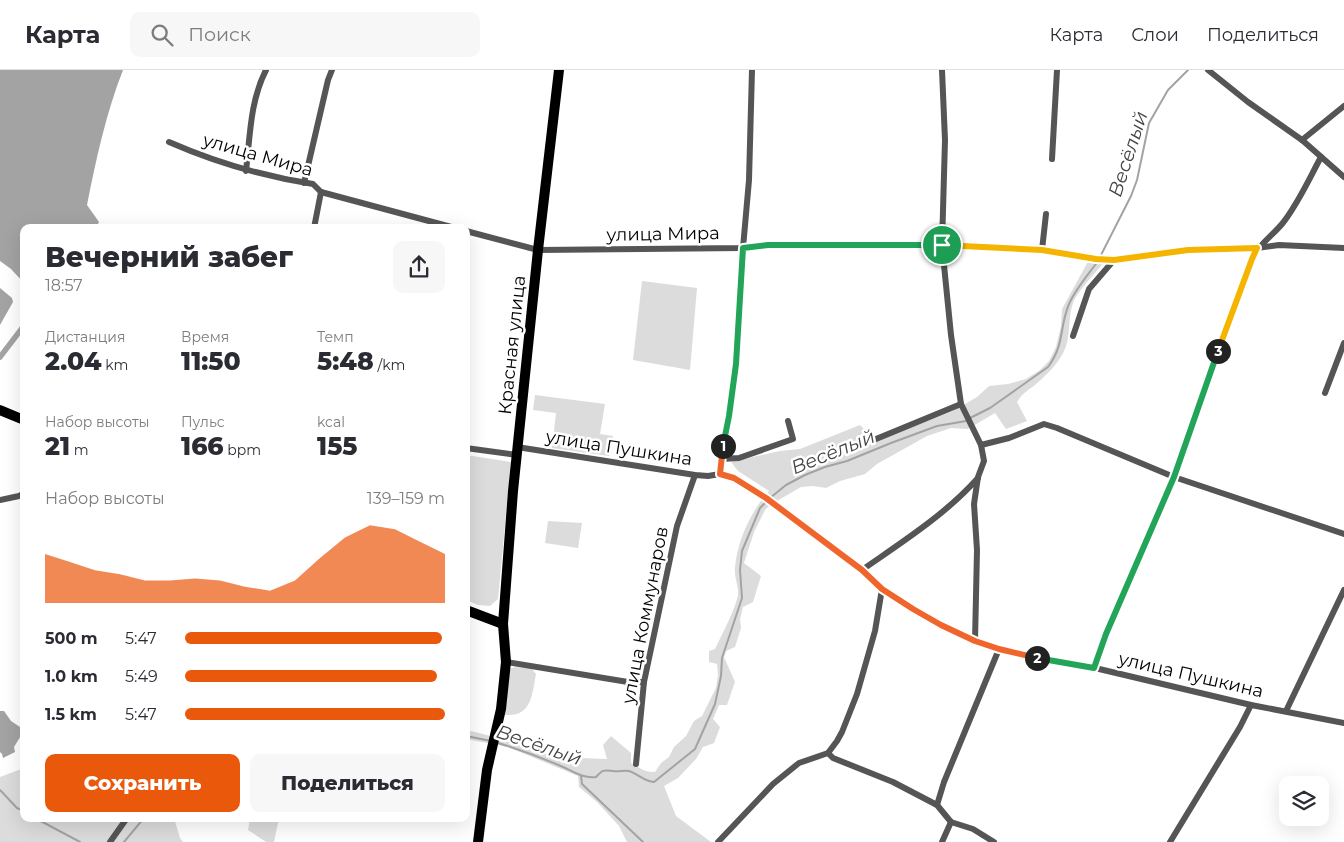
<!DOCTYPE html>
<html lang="ru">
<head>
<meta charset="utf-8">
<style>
  :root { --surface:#fff; --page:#f7f7f7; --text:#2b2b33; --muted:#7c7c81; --line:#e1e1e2; --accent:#ea580c }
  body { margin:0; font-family:Montserrat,sans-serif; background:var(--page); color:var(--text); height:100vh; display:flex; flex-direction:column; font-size:19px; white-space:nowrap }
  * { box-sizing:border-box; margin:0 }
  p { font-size:16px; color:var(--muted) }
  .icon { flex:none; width:28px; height:28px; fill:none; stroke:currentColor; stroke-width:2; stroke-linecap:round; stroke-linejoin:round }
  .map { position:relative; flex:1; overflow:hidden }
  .details { position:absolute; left:20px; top:154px; width:450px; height:598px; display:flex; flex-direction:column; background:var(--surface); border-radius:10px; box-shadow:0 5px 20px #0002 }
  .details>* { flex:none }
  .buttons { position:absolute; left:1279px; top:706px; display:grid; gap:10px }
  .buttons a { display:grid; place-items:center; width:50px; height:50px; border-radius:10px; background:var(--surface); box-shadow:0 5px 20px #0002; font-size:25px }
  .pin { position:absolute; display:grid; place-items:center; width:42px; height:42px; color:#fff; margin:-21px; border:2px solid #fff; border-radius:50%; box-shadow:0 1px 5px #0007 }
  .km { position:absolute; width:25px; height:25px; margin:-12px; border-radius:50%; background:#222; color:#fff; font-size:14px; line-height:25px; text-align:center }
  .round { display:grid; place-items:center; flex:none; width:52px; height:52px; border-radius:10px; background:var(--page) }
  .summary { display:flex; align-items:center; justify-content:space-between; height:85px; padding:0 25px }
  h1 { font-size:28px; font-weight:800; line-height:38px }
  .metrics { display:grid; grid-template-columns:repeat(3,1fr); gap:8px; height:85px; padding:5px 25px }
  .metrics div { display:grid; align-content:center }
  .metrics b { font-size:25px; font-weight:800 }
  .metrics small { font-size:14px; font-weight:400 }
  .metrics p { font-size:14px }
  .chart { height:140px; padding:10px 25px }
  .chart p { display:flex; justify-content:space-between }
  .chart svg { width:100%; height:90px; margin-top:5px; fill:var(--accent); opacity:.7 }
  .button { display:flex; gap:10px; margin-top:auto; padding:10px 25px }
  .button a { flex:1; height:58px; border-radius:10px; background:var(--accent); color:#fff; font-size:20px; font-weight:800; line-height:58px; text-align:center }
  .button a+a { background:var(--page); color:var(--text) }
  ul { padding:0 25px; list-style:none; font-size:16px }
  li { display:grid; grid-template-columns:80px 60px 1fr; align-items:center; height:38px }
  li i { height:12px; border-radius:6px; background:var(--accent) }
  header { display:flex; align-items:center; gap:30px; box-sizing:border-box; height:70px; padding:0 25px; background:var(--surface); border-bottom:1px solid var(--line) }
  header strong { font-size:24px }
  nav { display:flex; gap:28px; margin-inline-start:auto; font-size:18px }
  .search { width:350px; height:45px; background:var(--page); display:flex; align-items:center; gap:12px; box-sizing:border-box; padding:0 18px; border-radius:10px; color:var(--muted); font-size:19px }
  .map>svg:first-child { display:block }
  .green { fill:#dcdcdc }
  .water { fill:#a3a3a3 }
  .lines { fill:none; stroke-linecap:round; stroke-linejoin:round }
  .stream { stroke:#a3a3a3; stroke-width:2 }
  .canal { stroke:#a3a3a3; stroke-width:5.5 }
  .minor { stroke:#555; stroke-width:6 }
  .primary { stroke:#000; stroke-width:10 }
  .split-1-casing { stroke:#fff; stroke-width:10 }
  .split-2-casing { stroke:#fff; stroke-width:10 }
  .split-3-casing { stroke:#fff; stroke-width:10 }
  .split-4-casing { stroke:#fff; stroke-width:10 }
  .split-1 { stroke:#22a559; stroke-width:6 }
  .split-2 { stroke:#f0652b; stroke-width:6 }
  .split-3 { stroke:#22a559; stroke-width:6 }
  .split-4 { stroke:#f5b400; stroke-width:6 }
  .labels { text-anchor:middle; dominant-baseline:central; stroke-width:5; stroke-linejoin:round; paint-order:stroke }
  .street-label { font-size:18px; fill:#000; stroke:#fff }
  .water-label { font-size:19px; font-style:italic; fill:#444; stroke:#fff }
</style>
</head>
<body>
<header>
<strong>Карта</strong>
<div class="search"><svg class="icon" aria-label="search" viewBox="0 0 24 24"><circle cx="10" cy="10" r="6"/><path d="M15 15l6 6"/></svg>Поиск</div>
<nav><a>Карта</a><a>Слои</a><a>Поделиться</a></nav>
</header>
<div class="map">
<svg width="1344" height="772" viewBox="0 0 1344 772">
  <rect width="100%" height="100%" fill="#fff"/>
  <g class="green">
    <path d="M1090 188 1106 190C1098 200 1076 223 1073 233 1067 250 1072 269 1062 285 1056 296 1045 306 1036 314 1029 320 1022 323 1017 332L1027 351 1006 359 995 343 968 359 951 358 927 366 877 394 865 404 840 411 826 418 813 416 801 417 770 435 765 440 754 462 744 493 761 506 753 532 743 537 740 549 741 558 735 577 726 581 724 587 735 612 727 635H719L713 649 720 657 714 673 703 677 696 689 678 708 664 716 676 746 711 772H627L619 756 597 732 579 717 578 706 508 677 466 669V660C493 666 519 674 544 683 555 687 565 695 577 695L580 688 607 689 603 675 611 666 631 683V693C638 697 646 703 655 702L661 693 669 687 674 677 686 666 694 651 702 646 716 618 718 605 717 594 709 592V581L715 579C722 564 735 540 738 525 739 518 734 507 735 498 737 471 751 441 769 421L738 401 731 392 780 381 800 379 860 355 876 371 953 341 977 327 989 316 1008 314 1026 309 1040 300 1049 291 1056 277 1061 256 1062 239Z"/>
    <polygon points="642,211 697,218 690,300 633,290"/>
    <polygon points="535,325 605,334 600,364 613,366 609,386 552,378 556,343 533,340"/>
    <polygon points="466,385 511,392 498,529 490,536 478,535 466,530"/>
    <polygon points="548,451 582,453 578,478 545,473"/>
    <path d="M515 597 532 599 536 604C532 624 532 647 505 645L510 599Z"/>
    <polygon points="24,698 24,748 174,748 180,768 183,772 0,772 0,707"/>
    <polygon points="250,748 279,748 274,772 266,772 248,760"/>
  </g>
  <g class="water">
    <path d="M0 0H123C106 43 96 90 87 135L99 152 96 158H24V213L11 199 0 191Z"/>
    <polygon points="0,218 12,228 13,232 0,255"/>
    <polygon points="0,641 4,641 11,651 23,659 22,664 14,677 15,682 3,688 2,684 0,682"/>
  </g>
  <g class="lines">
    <g class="stream">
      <polyline points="1100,187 1131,126 1137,110 1149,53 1168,20 1188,0"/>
      <path d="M970 348 990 338 1048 297C1065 274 1059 258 1069 234 1076 218 1088 205 1098 191"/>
      <polyline points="770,428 786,415 805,405 825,397 847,391 891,373 937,356 966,351"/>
      <polyline points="466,666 491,671"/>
      <path d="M498 673C518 679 537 686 556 694 570 699 581 709 596 707 603 699 604 700 613 701 619 702 624 700 629 701 638 704 645 712 654 712L695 679 715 634 721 606 722 588 742 528 740 500 742 481 760 438 767 431"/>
      <polyline points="581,706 582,714 643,772"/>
      <polyline points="0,720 17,738 24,741"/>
      <polyline points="35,748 80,772"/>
      <polyline points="124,772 144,748"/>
    </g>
    <polyline class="canal" points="0,287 23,257"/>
    <g class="minor">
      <polyline points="942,0 945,70 942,175 951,265 961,334 981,375 984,391 978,407 974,434 977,480 975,571"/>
      <polyline points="1208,0 1248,32 1302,70 1344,107"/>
      <polyline points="1302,70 1344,36"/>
      <path d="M169 72C217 93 261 106 313 114L321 122 455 158"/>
      <polyline points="1052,89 1057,0"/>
      <path d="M246 101C250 67 250 31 266 0"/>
      <polyline points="304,113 328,10 332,0"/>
      <polyline points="314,158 321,122"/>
      <polyline points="466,161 538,180 743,178 768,175 942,175 1042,180 1096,189 1114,190 1188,180 1249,179 1279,175 1344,178"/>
      <polyline points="1042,180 1046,144"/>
      <polyline points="1073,266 1089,219 1114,190"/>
      <polyline points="1325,323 1344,273"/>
      <polyline points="876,369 961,334"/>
      <polyline points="981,375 1009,368 1044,354 1057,358 1174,407 1344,464"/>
      <polyline points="517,377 695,405 708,406 720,404 735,407 772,431 862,500 882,519 941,555 975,571 999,579 1039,588 1095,598 1251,635 1344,653"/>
      <polyline points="466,378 517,385"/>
      <polyline points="721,389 739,388 793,369 788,351"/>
      <polyline points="720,404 736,295 743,178 749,110 752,0"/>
      <polyline points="0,430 19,426 24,423"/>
      <path d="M862 500C902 472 945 445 978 408"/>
      <polyline points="506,592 628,612 644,612"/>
      <path d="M1095 598 1105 564 1174 407 1252 189C1259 174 1272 166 1282 154 1298 134 1309 109 1321 87"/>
      <polyline points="1286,641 1344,520"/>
      <polyline points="828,683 833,688 893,712 937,735 951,752 973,759 994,772"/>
      <polyline points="636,694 644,612 677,456 695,405"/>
      <polyline points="937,735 944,712 999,579"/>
      <polyline points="110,772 127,748"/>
      <polyline points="718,772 773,714 799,693 828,683 837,671 842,662 857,624 875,561 882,519"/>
      <polyline points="942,772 951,752"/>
      <polyline points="1170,772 1240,657 1251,635"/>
    </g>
    <g class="primary">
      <polyline points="0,340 24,350"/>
      <polyline points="466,540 503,554"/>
      <polyline points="478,772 487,700 501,639 506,592 503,554 513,421 538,180 559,0"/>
    </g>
  </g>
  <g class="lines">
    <g class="split-1-casing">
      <polyline id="split-1" points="723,376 729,346 736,294 743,178 768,175 942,175"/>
    </g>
    <g class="split-2-casing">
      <polyline id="split-2" points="723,376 720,404 734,408 766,428 862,500 882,519 913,539 941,555 975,571 999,579 1037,588"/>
    </g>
    <g class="split-3-casing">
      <polyline id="split-3" points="1037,588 1094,598 1106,564 1174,407 1218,281"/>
    </g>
    <g class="split-4-casing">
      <polyline id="split-4" points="942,175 1042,180 1096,189 1114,190 1188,180 1257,178 1252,189 1218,281"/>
    </g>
    <use href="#split-1" class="split-1"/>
    <use href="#split-2" class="split-2"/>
    <use href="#split-3" class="split-3"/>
    <use href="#split-4" class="split-4"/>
  </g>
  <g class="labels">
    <g class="street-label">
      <text transform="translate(258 85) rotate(16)">улица Мира</text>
      <text transform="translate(663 164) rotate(-1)">улица Мира</text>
      <text transform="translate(512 275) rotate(-84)">Красная улица</text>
      <text transform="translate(619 378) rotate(9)">улица Пушкина</text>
      <text transform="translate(645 545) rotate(-79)">улица Коммунаров</text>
      <text transform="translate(1191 605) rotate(13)">улица Пушкина</text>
    </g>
    <g class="water-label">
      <text transform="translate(1128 84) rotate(-72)">Весёлый</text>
      <text transform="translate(833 382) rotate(-22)">Весёлый</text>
      <text transform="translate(539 675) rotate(19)">Весёлый</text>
    </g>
  </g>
</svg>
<div class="buttons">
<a><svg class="icon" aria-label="layers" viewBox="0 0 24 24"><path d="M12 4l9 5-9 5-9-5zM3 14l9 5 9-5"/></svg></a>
</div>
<div class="pin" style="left:942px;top:175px;background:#1e9e55"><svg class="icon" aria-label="arrive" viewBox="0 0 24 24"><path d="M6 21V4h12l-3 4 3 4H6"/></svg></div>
<b class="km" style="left:723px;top:376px">1</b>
<b class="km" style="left:1037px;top:588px">2</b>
<b class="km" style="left:1218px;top:281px">3</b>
<section class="details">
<div class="summary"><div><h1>Вечерний забег</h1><p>18:57</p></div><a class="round"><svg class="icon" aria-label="share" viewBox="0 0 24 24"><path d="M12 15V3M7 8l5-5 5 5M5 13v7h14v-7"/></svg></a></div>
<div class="metrics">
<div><p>Дистанция</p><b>2.04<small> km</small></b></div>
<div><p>Время</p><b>11:50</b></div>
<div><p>Темп</p><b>5:48<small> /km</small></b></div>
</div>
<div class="metrics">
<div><p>Набор высоты</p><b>21<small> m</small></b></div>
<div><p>Пульс</p><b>166<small> bpm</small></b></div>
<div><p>kcal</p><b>155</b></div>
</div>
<div class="chart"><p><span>Набор высоты</span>139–159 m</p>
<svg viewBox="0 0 160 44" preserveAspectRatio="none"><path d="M0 44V20L10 24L20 28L30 30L40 33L50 33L60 32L70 33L80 36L90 38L100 33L110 22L120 12L130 6L140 8L150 14L160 20V44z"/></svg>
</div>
<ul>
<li><b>500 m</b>5:47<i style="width:99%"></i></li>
<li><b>1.0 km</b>5:49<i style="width:97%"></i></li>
<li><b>1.5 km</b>5:47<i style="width:100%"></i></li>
</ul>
<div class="button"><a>Сохранить</a><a>Поделиться</a></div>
</section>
</div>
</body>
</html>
